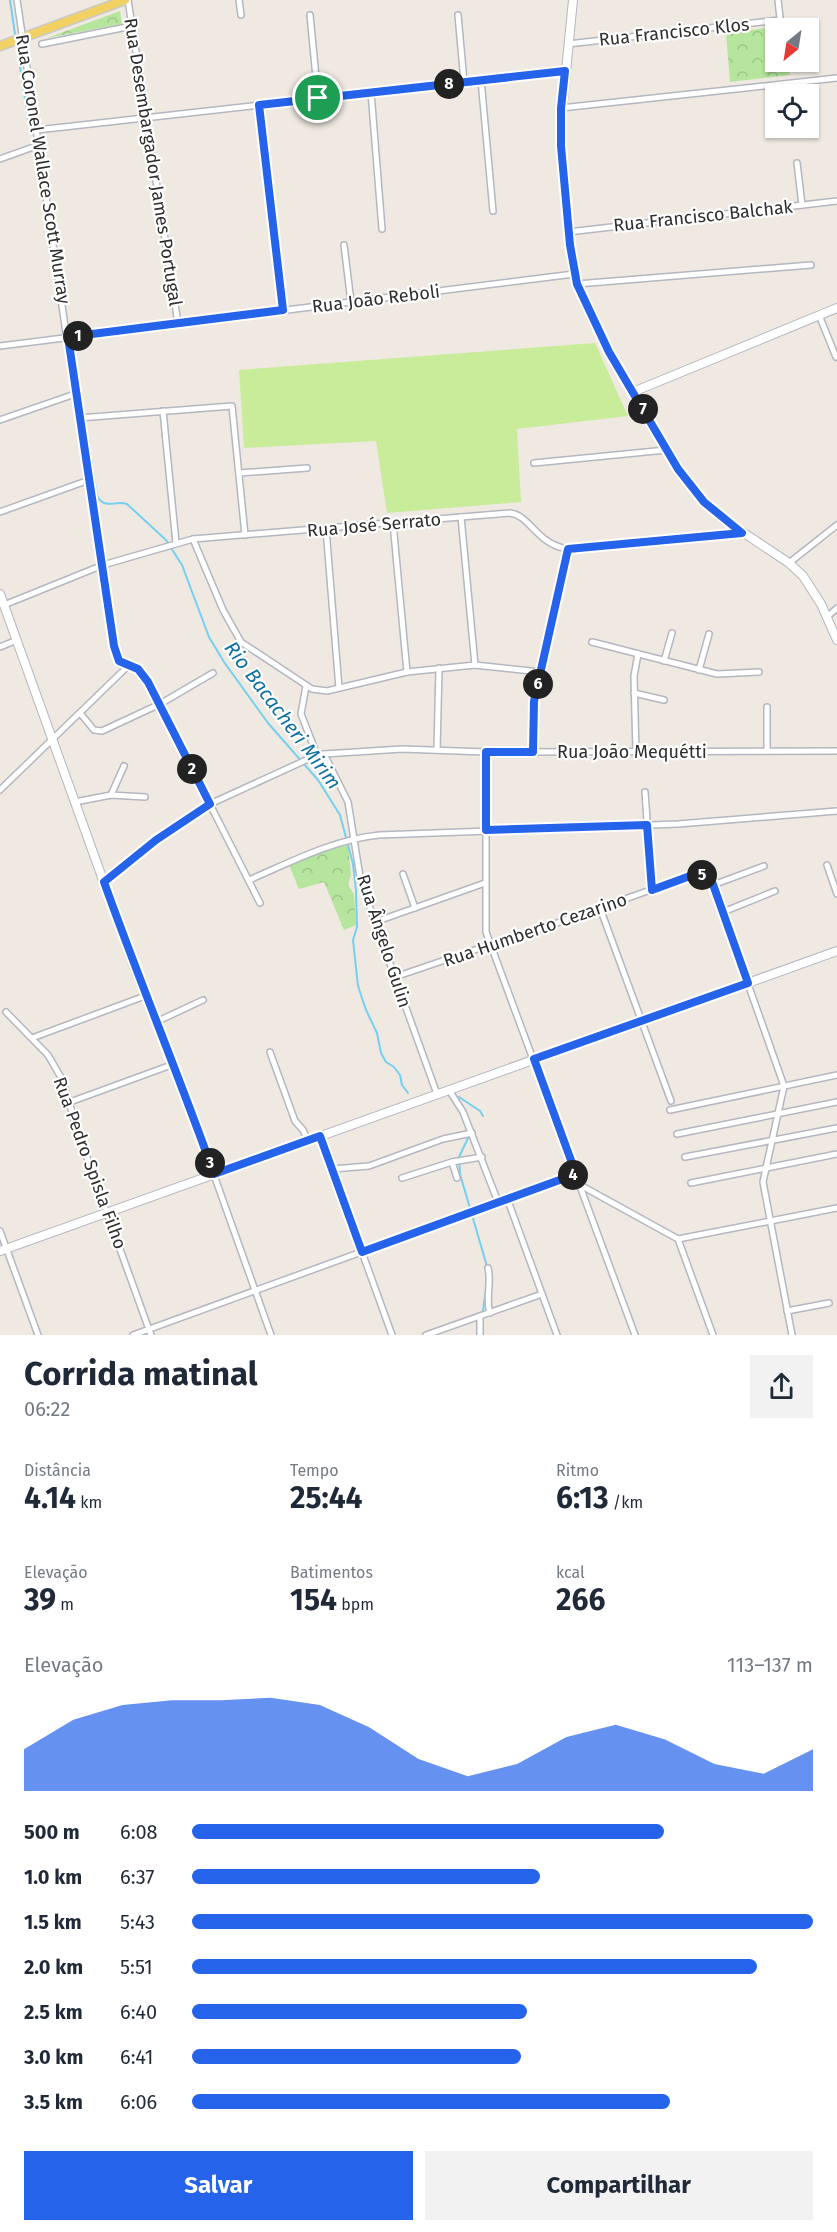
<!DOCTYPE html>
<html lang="pt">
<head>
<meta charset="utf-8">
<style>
  :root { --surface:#fff; --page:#f2f2f3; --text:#1f2937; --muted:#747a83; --accent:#2563eb }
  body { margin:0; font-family:"Fira Sans",sans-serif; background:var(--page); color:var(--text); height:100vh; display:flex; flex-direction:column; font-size:22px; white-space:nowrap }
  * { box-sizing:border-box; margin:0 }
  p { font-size:20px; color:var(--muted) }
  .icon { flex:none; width:33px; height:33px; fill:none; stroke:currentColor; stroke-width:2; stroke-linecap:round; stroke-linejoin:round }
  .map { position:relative; height:1335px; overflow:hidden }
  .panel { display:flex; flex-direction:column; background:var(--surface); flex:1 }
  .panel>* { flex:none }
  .needle { width:39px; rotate:210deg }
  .tools { position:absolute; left:765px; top:18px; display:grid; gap:12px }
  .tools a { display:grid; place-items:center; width:54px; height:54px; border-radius:0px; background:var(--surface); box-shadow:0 2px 4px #0004; font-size:30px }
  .pin { position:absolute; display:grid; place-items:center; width:51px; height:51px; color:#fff; margin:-26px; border:3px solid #fff; border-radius:50%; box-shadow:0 2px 6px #0007 }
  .km { position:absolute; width:30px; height:30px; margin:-15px; border-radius:50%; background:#222; color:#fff; font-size:16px; line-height:30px; text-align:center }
  .round { display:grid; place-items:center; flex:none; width:63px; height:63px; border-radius:0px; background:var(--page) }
  .headline { display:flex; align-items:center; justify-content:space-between; height:102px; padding:0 24px }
  h1 { font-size:33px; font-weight:700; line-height:45px }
  .metrics { display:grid; grid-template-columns:repeat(3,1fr); gap:9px; height:102px; padding:6px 24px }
  .metrics div { display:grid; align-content:center }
  .metrics b { font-size:30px; font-weight:700 }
  .metrics small { font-size:16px; font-weight:400 }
  .metrics p { font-size:16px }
  .chart { height:168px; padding:12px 24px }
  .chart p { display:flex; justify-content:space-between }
  .chart svg { width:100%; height:108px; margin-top:6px; fill:var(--accent); opacity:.7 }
  .button { display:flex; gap:12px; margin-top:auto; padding:12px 24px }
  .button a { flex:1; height:69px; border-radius:0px; background:var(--accent); color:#fff; font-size:24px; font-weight:700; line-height:69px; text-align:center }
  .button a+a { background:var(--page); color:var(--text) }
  ul { padding:0 24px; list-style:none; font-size:20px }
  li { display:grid; grid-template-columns:96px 72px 1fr; align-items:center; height:45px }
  li i { height:15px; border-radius:8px; background:var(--accent) }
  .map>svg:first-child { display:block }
  .park { fill:url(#park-crowns) }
  .pitch { fill:#c9ec9a }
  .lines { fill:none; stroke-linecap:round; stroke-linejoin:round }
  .stream { stroke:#75cff0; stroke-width:2 }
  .street-casing { stroke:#b4b7c1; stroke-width:8 }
  .secondary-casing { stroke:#b4b7c1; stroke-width:10 }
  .primary-casing { stroke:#c9c9c9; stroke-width:11 }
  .street { stroke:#fff; stroke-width:5 }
  .secondary { stroke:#fff; stroke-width:8 }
  .primary { stroke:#f2d163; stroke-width:8 }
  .route-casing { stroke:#fff; stroke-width:12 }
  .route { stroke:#2563eb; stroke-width:8 }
  .labels { text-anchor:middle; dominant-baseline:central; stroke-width:4.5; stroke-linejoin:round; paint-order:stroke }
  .street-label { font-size:18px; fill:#2e2e2e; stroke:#fff }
  .water-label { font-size:20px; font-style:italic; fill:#0d6fa3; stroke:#fff }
</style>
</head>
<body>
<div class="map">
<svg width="837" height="1335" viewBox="0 0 837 1335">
  <defs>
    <pattern id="park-crowns" width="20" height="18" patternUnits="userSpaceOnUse" patternTransform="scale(1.5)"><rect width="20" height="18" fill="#b6e59e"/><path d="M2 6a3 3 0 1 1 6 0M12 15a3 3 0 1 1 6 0" fill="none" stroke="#9dc588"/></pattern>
  </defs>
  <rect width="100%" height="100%" fill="#efe9e1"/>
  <g class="park">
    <polygon points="120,11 122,24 47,38"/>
    <polygon points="783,26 783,28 776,28 776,62 788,62 790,75 730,82 726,33"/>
    <polygon points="348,845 351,875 348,885 354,894 356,925 344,930 324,882 299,889 289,865 329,849"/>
  </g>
  <polygon class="pitch" points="595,343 628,416 517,429 521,502 387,513 376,441 244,448 239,370"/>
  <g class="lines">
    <g class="stream">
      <polyline points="10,0 15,34"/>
      <polyline points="18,53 29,125"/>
      <path d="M80 389 97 496C105 510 115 500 127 504L166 540 182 565 209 637 224 662 268 723 318 780 340 815 353 864 356 891 357 927 353 940 358 986 366 1010 377 1033 381 1053 386 1062 394 1067 400 1075 402 1085 408 1093"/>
      <polyline points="459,1097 480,1111 483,1116"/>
      <polyline points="468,1138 459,1157 460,1174 486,1263 487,1275"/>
      <polyline points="483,1310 487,1284"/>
    </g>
    <g class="street-casing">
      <g id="street">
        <polyline points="17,0 75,394 103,565 114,646 119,661 138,669 148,682 260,903"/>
        <polyline points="128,0 178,323"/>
        <polyline points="239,0 241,15"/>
        <polyline points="778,0 781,27"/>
        <polyline points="310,15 318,98"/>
        <polyline points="458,15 464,82"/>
        <polyline points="42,44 132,26"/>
        <polyline points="568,44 780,20"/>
        <polyline points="481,80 493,211"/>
        <polyline points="371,92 382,229"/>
        <polyline points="259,105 283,310"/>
        <polyline points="561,108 837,78"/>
        <polyline points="37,130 565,71"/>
        <polyline points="0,159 39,145"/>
        <polyline points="797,163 802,205"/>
        <polyline points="568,232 837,201"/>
        <polyline points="344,245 351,302"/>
        <polyline points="577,284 811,265"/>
        <polyline points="819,315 836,357"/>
        <polyline points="0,346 574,274"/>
        <polyline points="163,411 176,543"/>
        <polyline points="79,418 232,406 245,535"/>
        <polyline points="0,420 75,394"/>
        <polyline points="534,463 666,450"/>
        <polyline points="239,473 307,468"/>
        <polyline points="0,512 89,480"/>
        <polyline points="461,517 475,665"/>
        <polyline points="393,523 407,672"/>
        <polyline points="326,529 339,688"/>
        <polyline points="193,539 223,610 241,642 312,689 327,691 407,672 475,665 540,672"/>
        <polyline points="789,563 837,525"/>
        <path d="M4 605 103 565 193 539 510 513C530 515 537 545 568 549L742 533"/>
        <polyline points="827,617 837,608"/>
        <polyline points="592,642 717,674 759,672"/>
        <polyline points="0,647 17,640"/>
        <polyline points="664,661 672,633"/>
        <polyline points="699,670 709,634"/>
        <polyline points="306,686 301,714 317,755"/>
        <polyline points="634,693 664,700"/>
        <polyline points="767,707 767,751"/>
        <polyline points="80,713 94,730 102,731 160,704 213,673"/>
        <polyline points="437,750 439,668"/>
        <polyline points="486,752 486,932 635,1335"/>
        <polyline points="533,752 534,701 568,549"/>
        <polyline points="636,752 634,676 638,654"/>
        <polyline points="324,754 348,802 361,883 437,1094"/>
        <polyline points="0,790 128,666"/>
        <polyline points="645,792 652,890"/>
        <polyline points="111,795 124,766"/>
        <polyline points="75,802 111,795 145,797"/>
        <polyline points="827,865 837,894"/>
        <polyline points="403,874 415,908"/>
        <path d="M249 880C291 862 332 840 379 835L678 824 837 811"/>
        <polyline points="104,882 156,840 210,804 317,755 324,754 402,749 486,752 837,751"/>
        <polyline points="713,885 764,866"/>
        <polyline points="600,908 671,1101"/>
        <polyline points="723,912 775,891"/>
        <polyline points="375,922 485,883"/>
        <polyline points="395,977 492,944 506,941 690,876 710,876 784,1086 763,1182 792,1335"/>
        <polyline points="6,1012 48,1055 63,1081 78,1133 151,1335"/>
        <polyline points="156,1022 203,1000"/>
        <polyline points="32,1038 145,996"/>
        <polyline points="270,1052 295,1121 303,1130 308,1141"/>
        <polyline points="449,1090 463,1112 498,1202"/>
        <polyline points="70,1102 174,1064"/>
        <polyline points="670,1110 837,1075"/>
        <polyline points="677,1134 837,1102"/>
        <polyline points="320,1136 392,1335"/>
        <polyline points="685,1157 837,1128"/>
        <polyline points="452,1162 457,1178"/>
        <polyline points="332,1169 369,1166 443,1139 472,1133"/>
        <polyline points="214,1175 271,1335"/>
        <polyline points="402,1178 452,1162 482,1157"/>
        <polyline points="691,1183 837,1154"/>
        <polyline points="580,1185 678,1239 837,1208"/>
        <polyline points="507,1198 557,1335"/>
        <polyline points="0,1231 38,1335"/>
        <polyline points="678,1239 713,1335"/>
        <path d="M488 1268C492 1283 485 1298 490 1313"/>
        <polyline points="787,1311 829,1303"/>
        <polyline points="133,1335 576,1174"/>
        <polyline points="426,1335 542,1294"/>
        <polyline points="480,1335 480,1316"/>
      </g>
    </g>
    <g class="secondary-casing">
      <g id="secondary">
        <polyline points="573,0 560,132 570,245 574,274 582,296 609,352 685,479 704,502 723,519 789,563 803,576 821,604 837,640"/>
        <polyline points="633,392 837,308"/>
        <polyline points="0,594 135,969 180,1081 214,1175"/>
        <polyline points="0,1251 837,951"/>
      </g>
    </g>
    <g class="primary-casing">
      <polyline id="primary" points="0,46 125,0"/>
    </g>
    <use href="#street" class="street"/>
    <use href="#secondary" class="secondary"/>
    <use href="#primary" class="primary"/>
  </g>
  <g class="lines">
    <g class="route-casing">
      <path id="route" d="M565 71 561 108V146L570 245 577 284 609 352 678 469 704 502 742 533 568 549 534 701 533 752H486V830L647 825 652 890 690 876H710L748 983 534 1059 576 1174 362 1252 320 1136 214 1174C179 1076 139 980 104 882L156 840 210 804 148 682 138 669 119 661 114 646 68 337 283 310 259 105Z"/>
    </g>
    <use href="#route" class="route"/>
  </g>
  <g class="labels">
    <g class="street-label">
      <text transform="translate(674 32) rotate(-6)">Rua Francisco Klos</text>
      <text transform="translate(153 162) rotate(81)">Rua Desembargador James Portugal</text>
      <text transform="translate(43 169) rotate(81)">Rua Coronel Wallace Scott Murray</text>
      <text transform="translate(703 216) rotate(-6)">Rua Francisco Balchak</text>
      <text transform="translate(376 299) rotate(-7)">Rua João Reboli</text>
      <text transform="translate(374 525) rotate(-5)">Rua José Serrato</text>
      <text x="632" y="752">Rua João Mequétti</text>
      <text transform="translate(535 930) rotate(-19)">Rua Humberto Cezarino</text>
      <text transform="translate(384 941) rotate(72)">Rua Ângelo Gulin</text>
      <text transform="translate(90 1163) rotate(70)">Rua Pedro Spisla Filho</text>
    </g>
    <g class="water-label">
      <text transform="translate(283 715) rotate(53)">Rio Bacacheri Mirim</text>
    </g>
  </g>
</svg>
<div class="tools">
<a><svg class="needle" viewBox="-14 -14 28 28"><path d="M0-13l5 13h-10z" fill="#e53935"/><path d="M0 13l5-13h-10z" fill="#747a83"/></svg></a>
<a><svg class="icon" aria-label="locate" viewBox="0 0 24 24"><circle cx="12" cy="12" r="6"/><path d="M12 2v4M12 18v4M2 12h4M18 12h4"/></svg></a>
</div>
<div class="pin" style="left:318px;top:98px;background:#1e9e55"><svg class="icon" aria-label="arrive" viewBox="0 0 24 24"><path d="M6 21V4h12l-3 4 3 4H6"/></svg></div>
<b class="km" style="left:78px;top:336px">1</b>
<b class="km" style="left:192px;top:769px">2</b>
<b class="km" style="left:210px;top:1163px">3</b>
<b class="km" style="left:573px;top:1175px">4</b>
<b class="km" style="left:702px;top:875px">5</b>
<b class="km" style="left:538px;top:684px">6</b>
<b class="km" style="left:643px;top:409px">7</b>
<b class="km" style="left:449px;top:84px">8</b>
</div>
<section class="panel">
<div class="headline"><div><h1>Corrida matinal</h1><p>06:22</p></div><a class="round"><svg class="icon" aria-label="share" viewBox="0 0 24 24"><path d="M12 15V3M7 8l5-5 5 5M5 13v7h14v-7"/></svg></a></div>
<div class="metrics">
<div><p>Distância</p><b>4.14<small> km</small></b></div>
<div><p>Tempo</p><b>25:44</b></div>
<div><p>Ritmo</p><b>6:13<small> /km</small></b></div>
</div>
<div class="metrics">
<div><p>Elevação</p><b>39<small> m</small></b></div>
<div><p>Batimentos</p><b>154<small> bpm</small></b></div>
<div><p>kcal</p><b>266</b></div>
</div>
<div class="chart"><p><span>Elevação</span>113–137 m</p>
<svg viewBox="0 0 160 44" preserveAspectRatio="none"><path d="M0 44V27L10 15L20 9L30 7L40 7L50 6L60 9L70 18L80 31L90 38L100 33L110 22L120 17L130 23L140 33L150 37L160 27V44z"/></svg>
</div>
<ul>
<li><b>500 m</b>6:08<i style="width:76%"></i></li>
<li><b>1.0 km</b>6:37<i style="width:56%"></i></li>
<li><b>1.5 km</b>5:43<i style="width:100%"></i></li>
<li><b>2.0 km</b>5:51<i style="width:91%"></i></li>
<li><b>2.5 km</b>6:40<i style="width:54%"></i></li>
<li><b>3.0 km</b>6:41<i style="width:53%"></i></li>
<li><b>3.5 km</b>6:06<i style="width:77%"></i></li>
</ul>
<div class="button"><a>Salvar</a><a>Compartilhar</a></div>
</section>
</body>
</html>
